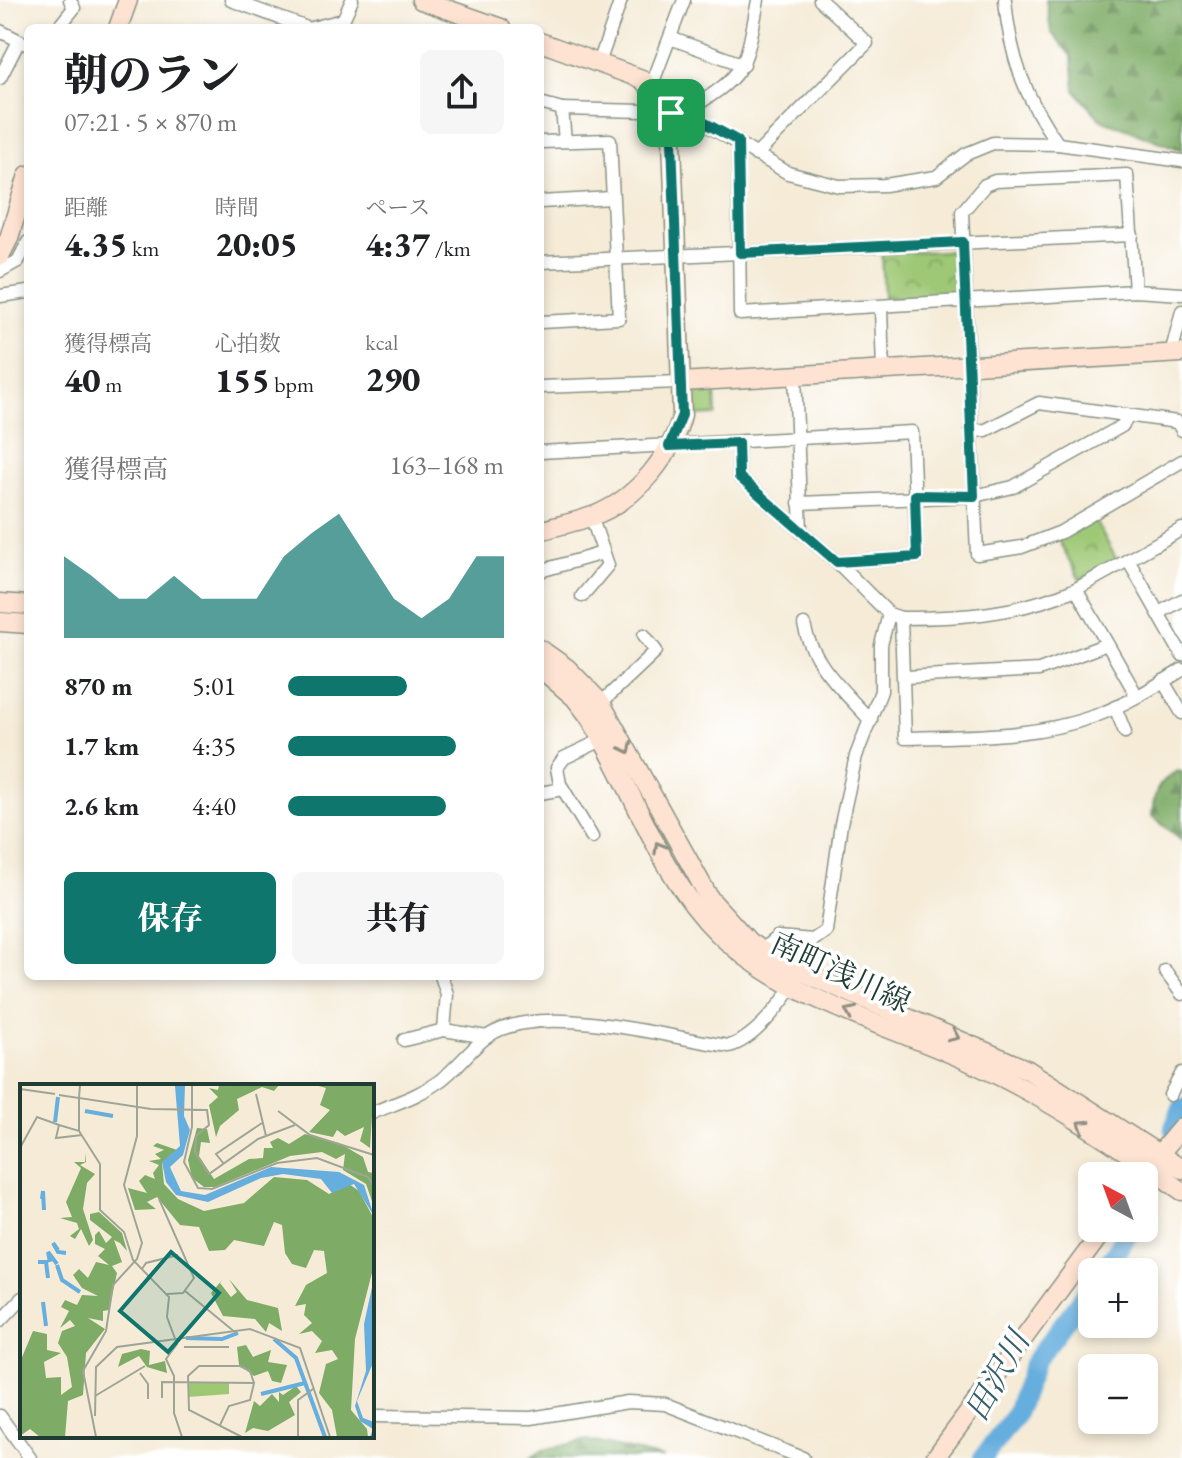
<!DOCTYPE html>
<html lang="ja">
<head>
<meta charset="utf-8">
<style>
  :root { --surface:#fff; --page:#f6f6f6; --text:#202124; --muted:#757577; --accent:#0f766e }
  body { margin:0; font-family:"EB Garamond","Noto Serif JP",serif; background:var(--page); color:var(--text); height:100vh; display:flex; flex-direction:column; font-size:30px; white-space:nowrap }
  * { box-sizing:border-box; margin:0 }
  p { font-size:26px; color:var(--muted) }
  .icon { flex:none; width:44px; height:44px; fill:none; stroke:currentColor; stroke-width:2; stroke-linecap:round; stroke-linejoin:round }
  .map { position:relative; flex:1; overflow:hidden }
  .side { position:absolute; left:24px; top:24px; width:520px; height:956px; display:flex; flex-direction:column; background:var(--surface); border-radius:12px; box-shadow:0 4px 12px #0003 }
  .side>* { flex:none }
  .needle { width:52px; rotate:319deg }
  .fabs { position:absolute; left:1078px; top:1162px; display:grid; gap:16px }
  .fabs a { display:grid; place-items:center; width:80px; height:80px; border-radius:12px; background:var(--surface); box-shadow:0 4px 12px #0003; font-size:40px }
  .pin { position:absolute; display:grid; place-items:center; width:68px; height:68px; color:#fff; margin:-34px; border-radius:16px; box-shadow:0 4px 12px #0006 }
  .round { display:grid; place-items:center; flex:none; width:84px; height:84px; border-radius:12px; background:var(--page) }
  .overview { display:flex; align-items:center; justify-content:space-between; height:136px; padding:0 40px }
  h1 { font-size:44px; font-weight:800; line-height:60px }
  .figures { display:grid; grid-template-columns:repeat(3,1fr); gap:12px; height:136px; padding:8px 40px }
  .figures div { display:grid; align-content:center }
  .figures b { font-size:34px; font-weight:800 }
  .figures small { font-size:22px; font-weight:400 }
  .figures p { font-size:22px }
  .chart { height:224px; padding:16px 40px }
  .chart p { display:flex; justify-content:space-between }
  .chart svg { width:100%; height:144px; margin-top:8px; fill:var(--accent); opacity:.7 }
  .button { display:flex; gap:16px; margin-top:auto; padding:16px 40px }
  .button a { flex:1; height:92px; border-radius:12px; background:var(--accent); color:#fff; font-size:32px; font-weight:800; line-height:92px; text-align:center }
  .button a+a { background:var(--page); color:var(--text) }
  ul { padding:0 40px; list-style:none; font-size:26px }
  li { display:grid; grid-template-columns:128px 96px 1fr; align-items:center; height:60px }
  li i { height:20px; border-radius:10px; background:var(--accent) }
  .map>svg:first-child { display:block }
  .forest { fill:url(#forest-firs); stroke:#4e744d; stroke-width:2 }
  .park { fill:url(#park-crowns); stroke:#5e8254; stroke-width:2 }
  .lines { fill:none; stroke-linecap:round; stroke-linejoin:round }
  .river { stroke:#66aedd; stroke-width:20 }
  .street-casing { stroke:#8a9486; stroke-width:15 }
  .secondary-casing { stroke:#8a9486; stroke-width:21 }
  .street { stroke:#fff; stroke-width:12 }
  .secondary { stroke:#fee3d2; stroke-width:18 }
  .oneway { stroke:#8e9083 }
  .route-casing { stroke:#fff; stroke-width:16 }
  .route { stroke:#0f766e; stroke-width:10 }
  .labels { text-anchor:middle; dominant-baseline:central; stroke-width:7; stroke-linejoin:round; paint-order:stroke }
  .street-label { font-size:30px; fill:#1f3d34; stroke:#fff }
  .water-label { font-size:32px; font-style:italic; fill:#345f67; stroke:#fff }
  .inset-river { fill:none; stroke:#66aedd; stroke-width:4 }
  .inset-road { fill:none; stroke:#9fa596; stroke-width:2 }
  .view { fill:#0f766e; fill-opacity:0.15; stroke:#0f766e; stroke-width:4 }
  .inset-edge { fill:none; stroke:#1f3d34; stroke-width:4 }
</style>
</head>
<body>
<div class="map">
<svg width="1182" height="1458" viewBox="0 0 1182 1458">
  <defs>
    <pattern id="forest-firs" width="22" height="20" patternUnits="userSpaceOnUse" patternTransform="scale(2)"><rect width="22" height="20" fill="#7eac66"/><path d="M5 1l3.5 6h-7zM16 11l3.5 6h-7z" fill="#678d55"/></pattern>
    <pattern id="park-crowns" width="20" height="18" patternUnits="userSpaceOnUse" patternTransform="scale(2)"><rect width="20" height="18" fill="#9ec874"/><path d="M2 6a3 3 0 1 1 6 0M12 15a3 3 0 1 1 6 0" fill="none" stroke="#80a460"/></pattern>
  </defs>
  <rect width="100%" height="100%" fill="#fff"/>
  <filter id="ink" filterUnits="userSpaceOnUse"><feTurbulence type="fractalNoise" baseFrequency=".0125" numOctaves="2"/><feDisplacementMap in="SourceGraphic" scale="16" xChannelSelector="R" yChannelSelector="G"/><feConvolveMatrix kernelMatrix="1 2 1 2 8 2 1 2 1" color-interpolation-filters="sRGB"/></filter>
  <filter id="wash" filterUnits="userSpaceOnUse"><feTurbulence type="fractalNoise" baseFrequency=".006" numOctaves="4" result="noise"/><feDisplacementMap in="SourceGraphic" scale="32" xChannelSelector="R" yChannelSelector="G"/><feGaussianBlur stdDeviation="1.8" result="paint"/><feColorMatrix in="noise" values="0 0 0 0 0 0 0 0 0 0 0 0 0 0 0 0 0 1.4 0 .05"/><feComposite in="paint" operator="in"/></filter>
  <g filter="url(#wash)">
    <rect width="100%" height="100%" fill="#f5ebd7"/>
    <g class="forest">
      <polygon points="1046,0 1182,0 1182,150 1100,119 1075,90 1072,57 1051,32"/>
      <path d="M1177 771 1182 772V840L1152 816C1154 793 1156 783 1177 771Z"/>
      <polygon points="587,1440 664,1458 531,1458 543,1450"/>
    </g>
    <g class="park">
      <polygon points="951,251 953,296 884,298 882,253"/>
      <polygon points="715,389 716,415 692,416 695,396 702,390"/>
      <polygon points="1094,518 1117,560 1080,580 1057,538"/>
    </g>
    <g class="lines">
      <g class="river">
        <polyline points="1174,1128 1182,1108"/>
        <polyline points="1102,1272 1132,1228"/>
        <polyline points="983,1458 1015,1415 1035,1361 1092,1286"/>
      </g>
    </g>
  </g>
  <g filter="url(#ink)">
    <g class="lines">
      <g class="street-casing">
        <g id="street">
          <polyline points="231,0 307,28"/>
          <path d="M1005 0C1010 57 1025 98 1058 144"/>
          <polyline points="58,28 74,8 70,0"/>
          <polyline points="312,28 343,20 352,0"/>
          <polyline points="0,31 28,45"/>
          <polyline points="670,38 744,65"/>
          <polyline points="599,63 621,0"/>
          <polyline points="0,78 19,41"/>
          <polyline points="651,87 684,0"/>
          <polyline points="540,103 562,109"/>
          <path d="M685 112C747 74 745 70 758 0"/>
          <polyline points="565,141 562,109 685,112 788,173 839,186 885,185 936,177 966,154 993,143 1058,144 1182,161"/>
          <polyline points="738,141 740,314 1135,291 1182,294"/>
          <polyline points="540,142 610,140 619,318 540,322"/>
          <polyline points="756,155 867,43 820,0"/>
          <polyline points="540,202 612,198"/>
          <polyline points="540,262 1132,235"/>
          <polyline points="0,271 18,261 28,242"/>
          <polyline points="1135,291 1127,175 995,181 985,185 962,212 977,554 1022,547 1061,532 1182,461"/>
          <polyline points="0,296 28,292"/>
          <polyline points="881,307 883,372"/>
          <polyline points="1171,354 1182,311"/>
          <polyline points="795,374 801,532"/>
          <polyline points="540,387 680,382"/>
          <polyline points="973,431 986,430 1039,403 1177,422 1182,430"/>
          <path d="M738 443 739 477 837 562 889 614 901 618 905 738C969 736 1034 738 1095 716 1125 705 1154 687 1182 670"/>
          <polyline points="540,452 912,432 917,557 837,562"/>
          <polyline points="799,503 974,496 1013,487 1122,426 1128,417"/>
          <polyline points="1182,529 1128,560 1182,655"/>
          <polyline points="540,571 603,553"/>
          <polyline points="1076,589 1128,560"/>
          <polyline points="582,596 608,565 591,516"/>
          <polyline points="1159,613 1182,600"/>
          <path d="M901 618C964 618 1018 614 1076 589L1137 696"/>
          <path d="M804 625C812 664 845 692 871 721"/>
          <polyline points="905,677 1039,670 1107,644"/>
          <polyline points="1163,681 1182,713"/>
          <polyline points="601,703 656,651 644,635"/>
          <polyline points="1115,707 1125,732"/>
          <polyline points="540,793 563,789"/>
          <polyline points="592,837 560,784 557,768 564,758 604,739"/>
          <polyline points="757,954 777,937 813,940 826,931 841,824 856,756 881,691 881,645 889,614"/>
          <polyline points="1165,971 1182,994"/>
          <polyline points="441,976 447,994 444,1030 487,1037"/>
          <polyline points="404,1040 444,1030"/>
          <polyline points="1170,1095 1182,1073"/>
          <path d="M372 1113C395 1103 417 1097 438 1082 457 1069 470 1049 488 1036 542 1000 666 1038 729 1046 753 1040 779 1007 792 987"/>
          <polyline points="0,1321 22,1298"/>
          <polyline points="0,1416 30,1458"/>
          <polyline points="372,1416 531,1418 628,1402 665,1404 803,1458"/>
        </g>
      </g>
      <g class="secondary-casing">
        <g id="secondary">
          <polyline points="421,0 501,28"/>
          <polyline points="118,28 128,0"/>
          <path d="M540 42 642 79 671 113 682 415C672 455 638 496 600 513 582 521 559 525 540 531"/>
          <polyline points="0,256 9,238 28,175"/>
          <polyline points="680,382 1182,353"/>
          <polyline points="0,603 28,605"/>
          <polyline points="0,622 28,624"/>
          <polyline points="540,649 567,668 601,703 710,899 749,942 774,959 825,982 1028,1070 1182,1169"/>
          <path d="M540 668 575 698 588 715C633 785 657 873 718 933 786 1000 885 1023 970 1062 1045 1096 1115 1143 1182 1191"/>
          <polyline points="1151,1164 1182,1127"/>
          <polyline points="935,1458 1105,1228"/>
        </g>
      </g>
      <use href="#street" class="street"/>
      <use href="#secondary" class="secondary"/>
    </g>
    <defs><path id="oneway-chevron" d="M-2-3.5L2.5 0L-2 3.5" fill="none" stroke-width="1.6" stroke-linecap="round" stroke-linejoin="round" transform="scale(2)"/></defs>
    <g class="oneway">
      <use href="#oneway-chevron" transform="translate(627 748) rotate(63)"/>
      <use href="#oneway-chevron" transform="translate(659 847) rotate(-120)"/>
      <use href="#oneway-chevron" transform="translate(850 1012) rotate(-156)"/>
      <use href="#oneway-chevron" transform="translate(954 1036) rotate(24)"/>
      <use href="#oneway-chevron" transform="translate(1083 1125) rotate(-147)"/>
    </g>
  </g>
  <g class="lines" filter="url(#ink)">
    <g class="route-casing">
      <polygon id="route" points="685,112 738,141 740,253 963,242 974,496 915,495 917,557 837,562 739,477 738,443 669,446 682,415 671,113"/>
    </g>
    <use href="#route" class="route"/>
  </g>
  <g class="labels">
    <g class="street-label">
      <text transform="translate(841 972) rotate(25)">南町浅川線</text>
    </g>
    <g class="water-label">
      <text transform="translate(997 1376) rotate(-61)">田沢川</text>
    </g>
  </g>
  <g transform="translate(20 1084)">
    <rect width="354" height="354" fill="#f5ebd7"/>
    <path d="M199 1H259L254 7 242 3 217 15 219 26 200 42 196 53 189 21 198 13 189 4 198 6ZM295 1H354L350 64 340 57 344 43 325 52 317 46 313 53 289 48 310 26 300 21 306 4ZM177 44 187 45 190 59 181 58 179 72 194 95 229 75 243 74 244 64H253L250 58 258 54 269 60 285 50 319 59 343 73 348 88 354 89V123L346 100 323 86 325 70 316 75 302 68 270 72 195 103H184L172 94 168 76ZM137 59 157 66 142 79 144 100 158 115 184 127 224 119 254 93 287 96 309 110 329 100 339 107 354 135V181L335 255 331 326 347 345 348 353H317L312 326 299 309 306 280 318 275 312 266 295 269 302 257 292 247 279 250 292 239 284 231 286 220 275 222 286 201 307 189 304 167 294 166 286 184 272 180 265 169 262 141 254 138 244 162 214 156 205 166 189 167 179 143 160 141 137 113 127 118 136 125 115 126 108 104 127 109 119 97 125 91 135 95 133 89 139 81 129 77 141 75 135 70 144 66 133 62ZM65 69 66 78 60 81 75 90 67 99 63 125 73 156 69 162 61 145 55 155 50 152 59 145 57 139 40 134 52 133 46 118 61 84 54 78H65ZM79 128 102 149 107 167 100 159 94 156 102 178 92 182 97 189 89 226 83 227V237L68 234 85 245 66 269 63 311 48 317 45 353H20L10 345 0 352V278L13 247 27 250V266L41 269 24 278 26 294 41 293V311L52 303 47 273 38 259 42 247 55 242 50 236 40 244 49 227 41 223 45 216 57 221 62 211 78 212 62 204 53 191 59 185 68 194 76 178 89 181 78 172 85 165 75 160V151L79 147 86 159 92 153 70 136V130ZM203 195 200 199 211 213 217 208 209 195 227 216 258 224 262 247 249 239 246 248 235 235 203 232 191 209ZM226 261 233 273 251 266 248 278 267 281 261 299 252 297 248 287 234 292 219 281 217 263ZM121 265 130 267 129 281 145 277 147 289 127 283 119 272 98 283 102 270ZM276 302 281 308 269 318 275 331 248 347 233 344 225 349 234 317 240 322 252 310 259 318V308L263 311Z" fill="#7eac66"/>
    <path d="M168 299H209V310L168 313Z" fill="#9ec874"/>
    <path d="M165 1 164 32 170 46 163 71 150 83 161 107 185 111 251 83 319 88 344 101 354 132 334 100 312 109 301 95 263 90 241 94 188 118 156 111 146 98 142 78 160 62 155 2ZM354 194 353 279 337 317 343 334 354 338V353H350L353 345 340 337 335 322 346 287 344 240Z" fill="#66aedd"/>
    <path class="inset-river" d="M65 27 93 32M35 38 38 13M22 115 23 107 24 126M38 166 33 159 38 168 46 169M18 178H26L28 194M30 178 28 168 37 180M37 181 42 196 60 208M23 218 26 242M166 254 202 255 218 249M254 255 276 274 305 353M241 310 285 299"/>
    <path class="inset-road" d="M60 1 59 14 131 25 187 26 189 41 176 52 175 68 189 90 238 55 275 41M172 1V43L164 78 178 104 192 105 257 79 297 74 348 93 354 102M0 5 35 10M236 10 246 52M258 27 290 51 354 71M39 41 59 47V14L39 11M59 47 80 80V126L104 148 113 176 149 213 147 233 157 260 146 275 154 292V329L162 353M0 64 17 33 39 41 36 54 62 51M204 80 196 70 242 39M139 115 174 194 163 209 147 210M122 185 126 179 158 171M165 207 216 249M164 263H209M120 289 128 300V315M75 312 125 282M142 314V298L234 299 230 316 209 322 200 341M75 332 76 283 97 263 230 245 280 264 310 353M76 353 63 287 86 247 93 201 117 175 122 159 104 101 117 52V1M222 353 169 326 168 292 179 282H220L230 287 234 299M278 353V316L293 305"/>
    <path class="view" d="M151 168 199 209 148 268 100 227Z"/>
    <rect width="354" height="354" class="inset-edge"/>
  </g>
</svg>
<div class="fabs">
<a><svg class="needle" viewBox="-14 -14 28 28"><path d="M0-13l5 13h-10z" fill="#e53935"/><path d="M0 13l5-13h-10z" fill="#757577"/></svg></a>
<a>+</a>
<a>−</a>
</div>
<div class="pin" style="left:671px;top:113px;background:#1e9e55"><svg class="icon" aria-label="arrive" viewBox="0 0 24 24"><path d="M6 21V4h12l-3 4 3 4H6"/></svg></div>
<section class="side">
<div class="overview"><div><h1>朝のラン</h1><p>07:21 · 5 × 870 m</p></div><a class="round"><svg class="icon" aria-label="share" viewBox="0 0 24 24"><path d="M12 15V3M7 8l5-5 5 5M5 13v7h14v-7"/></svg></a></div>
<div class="figures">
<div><p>距離</p><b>4.35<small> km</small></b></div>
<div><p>時間</p><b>20:05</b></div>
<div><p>ペース</p><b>4:37<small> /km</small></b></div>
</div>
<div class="figures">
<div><p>獲得標高</p><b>40<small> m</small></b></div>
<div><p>心拍数</p><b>155<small> bpm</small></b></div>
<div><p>kcal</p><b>290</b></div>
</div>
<div class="chart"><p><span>獲得標高</span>163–168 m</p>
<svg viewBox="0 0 160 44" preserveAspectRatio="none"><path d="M0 44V19L10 25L20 32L30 32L40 25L50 32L60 32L70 32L80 19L90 12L100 6L110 19L120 32L130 38L140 32L150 19L160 19V44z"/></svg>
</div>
<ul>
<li><b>870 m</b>5:01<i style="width:55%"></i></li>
<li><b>1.7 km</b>4:35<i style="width:78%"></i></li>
<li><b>2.6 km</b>4:40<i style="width:73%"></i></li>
</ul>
<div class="button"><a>保存</a><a>共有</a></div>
</section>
</div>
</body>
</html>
